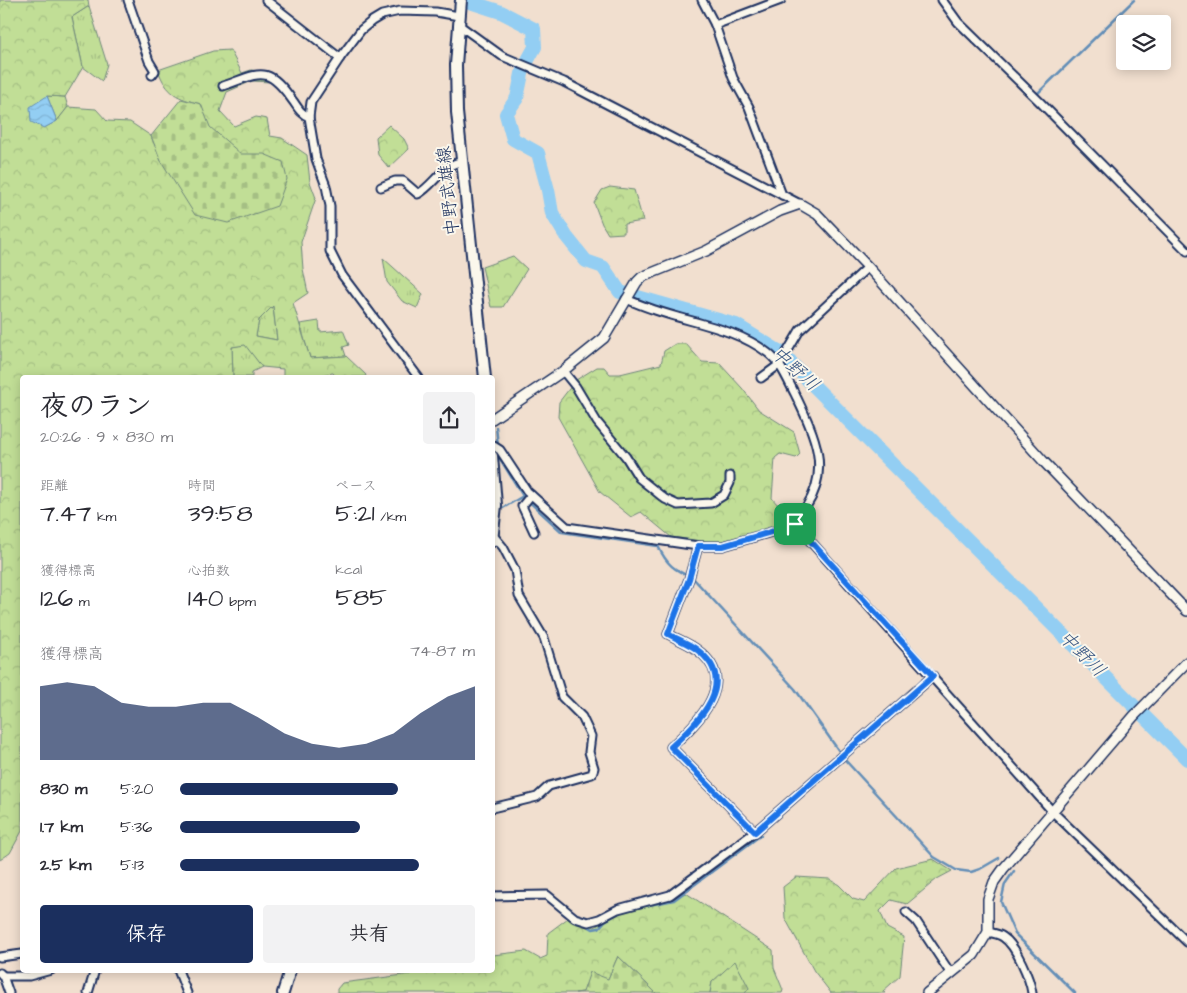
<!DOCTYPE html>
<html lang="ja">
<head>
<meta charset="utf-8">
<style>
  :root { --surface:#fff; --page:#f2f2f3; --text:#2b2b33; --muted:#7c7c81; --accent:#1b2f5e }
  body { margin:0; font-family:"Architects Daughter","Klee One",sans-serif; background:var(--page); color:var(--text); height:100vh; display:flex; flex-direction:column; font-size:19px; white-space:nowrap }
  * { box-sizing:border-box; margin:0 }
  p { font-size:16px; color:var(--muted) }
  .icon { flex:none; width:28px; height:28px; fill:none; stroke:currentColor; stroke-width:2; stroke-linecap:round; stroke-linejoin:round }
  .map { position:relative; flex:1; overflow:hidden }
  .sheet { position:absolute; left:20px; top:375px; width:475px; height:598px; display:flex; flex-direction:column; background:var(--surface); border-radius:5px; box-shadow:0 2px 12px #0003 }
  .sheet>* { flex:none }
  .fabs { position:absolute; left:1116px; top:15px; display:grid; gap:10px }
  .fabs a { display:grid; place-items:center; width:55px; height:55px; border-radius:5px; background:var(--surface); box-shadow:0 2px 12px #0003; font-size:25px }
  .pin { position:absolute; display:grid; place-items:center; width:42px; height:42px; color:#fff; margin:-21px; border-radius:10px; box-shadow:0 2px 8px #0006 }
  .round { display:grid; place-items:center; flex:none; width:52px; height:52px; border-radius:5px; background:var(--page) }
  .headline { display:flex; align-items:center; justify-content:space-between; height:85px; padding:0 20px }
  h1 { font-size:28px; font-weight:600; line-height:38px }
  .stats { display:grid; grid-template-columns:repeat(3,1fr); gap:8px; height:85px; padding:5px 20px }
  .stats div { display:grid; align-content:center }
  .stats b { font-size:25px; font-weight:600 }
  .stats small { font-size:14px; font-weight:400 }
  .stats p { font-size:14px }
  .chart { height:140px; padding:10px 20px }
  .chart p { display:flex; justify-content:space-between }
  .chart svg { width:100%; height:90px; margin-top:5px; fill:var(--accent); opacity:.7 }
  .action { display:flex; gap:10px; margin-top:auto; padding:10px 20px }
  .action a { flex:1; height:58px; border-radius:5px; background:var(--accent); color:#fff; font-size:20px; font-weight:600; line-height:58px; text-align:center }
  .action a+a { background:var(--page); color:var(--text) }
  ul { padding:0 20px; list-style:none; font-size:16px }
  li { display:grid; grid-template-columns:80px 60px 1fr; align-items:center; height:38px }
  li i { height:12px; border-radius:6px; background:var(--accent) }
  .map>svg:first-child { display:block }
  .grass { fill:url(#grass-tufts); stroke:#6e867a }
  .forest { fill:url(#forest-crowns); stroke:#6e867a; fill-rule:evenodd }
  .cemetery { fill:url(#cemetery-stones); stroke:#6e867a }
  .water { fill:url(#water-waves); stroke:#638eb7 }
  .lines { fill:none; stroke-linecap:round; stroke-linejoin:round }
  .stream { stroke:#638eb7; stroke-width:2.5 }
  .river { stroke:#93cef3; stroke-width:14 }
  .minor-casing { stroke:#1b2f5e; stroke-width:11 }
  .tertiary-casing { stroke:#1b2f5e; stroke-width:12 }
  .secondary-casing { stroke:#1b2f5e; stroke-width:14 }
  .minor { stroke:#fbf7ec; stroke-width:7 }
  .tertiary { stroke:#fbf7ec; stroke-width:9 }
  .secondary { stroke:#fbf7ec; stroke-width:10 }
  .route-casing { stroke:#fff; stroke-width:10 }
  .route { stroke:#1a73e8; stroke-width:6 }
  .labels { text-anchor:middle; dominant-baseline:central; stroke-width:4; stroke-linejoin:round; paint-order:stroke }
  .street-label { font-size:18px; fill:#1b2f5e; stroke:#fbf7ec }
  .water-label { font-size:19px; font-style:italic; fill:#395783; stroke:#fbf7ec }
</style>
</head>
<body>
<div class="map">
<svg width="1187" height="993" viewBox="0 0 1187 993">
  <defs>
    <pattern id="grass-tufts" width="24" height="20" patternUnits="userSpaceOnUse" patternTransform="scale(1.25)"><rect width="24" height="20" fill="#c1de96"/><path d="M3 7l-1-3M5 7V3M7 7l1-3M15 17l-1-3M17 17v-4M19 17l1-3" fill="none" stroke="#a5bf84"/></pattern>
    <pattern id="forest-crowns" width="20" height="18" patternUnits="userSpaceOnUse" patternTransform="scale(1.25)"><rect width="20" height="18" fill="#c1de96"/><path d="M2 6a3 3 0 1 1 6 0M12 15a3 3 0 1 1 6 0" fill="none" stroke="#a5bf84"/></pattern>
    <pattern id="cemetery-stones" width="16" height="16" patternUnits="userSpaceOnUse" patternTransform="scale(1.25)"><rect width="16" height="16" fill="#c1de96"/><path d="M2 7V4a2 2 0 0 1 4 0v3zM10 15v-3a2 2 0 0 1 4 0v3z" fill="#a5bf84"/></pattern>
    <pattern id="water-waves" width="16" height="10" patternUnits="userSpaceOnUse" patternTransform="scale(1.25)"><rect width="16" height="10" fill="#93cef3"/><path d="M0 5q4-4 8 0t8 0" fill="none" stroke="#7eb1d3"/></pattern>
  </defs>
  <rect width="100%" height="100%" fill="#f1dfcf"/>
  <filter id="ink" filterUnits="userSpaceOnUse"><feTurbulence type="fractalNoise" baseFrequency=".02" numOctaves="2"/><feDisplacementMap in="SourceGraphic" scale="10" xChannelSelector="R" yChannelSelector="G"/><feConvolveMatrix kernelMatrix="1 2 1 2 8 2 1 2 1" color-interpolation-filters="sRGB"/></filter>
  <g filter="url(#ink)">
    <g class="grass">
      <polygon points="89,6 107,64 102,81 83,67 72,17"/>
      <polygon points="47,96 65,97 68,107 57,121"/>
      <polygon points="383,258 423,294 417,308 402,301 387,282"/>
      <polygon points="273,306 277,340 256,336 259,320"/>
      <polygon points="319,321 320,332 343,330 349,345 343,347 346,356 310,358 300,324"/>
      <polygon points="246,344 262,367 252,372 252,377 233,377 232,347"/>
    </g>
    <g class="forest">
      <path d="M0 0H88L89 6 72 17 83 67 65 97 47 96 44 128 57 121 68 107 96 109 107 121 130 122 151 136 161 161 214 167 201 104C177 98 167 94 158 70L213 51 230 50 242 73 251 70 269 72 270 82 252 81 227 92 220 111 234 126 256 117 267 119 270 136 282 138 307 155 310 182 316 198 301 242 303 269 308 293 293 303 310 358 346 356 366 375 365 377H337L333 373 307 377H283V369L262 367 245 345 232 347 233 377 22 378V831L10 853 0 860ZM273 306 277 340 256 336 259 320Z"/>
      <polygon points="389,125 404,139 409,149 389,168 378,155 376,137"/>
      <polygon points="610,187 634,190 643,221 624,224 624,233 608,234 602,224 594,203 602,190"/>
      <polygon points="513,256 527,269 503,307 491,307 482,267"/>
      <polygon points="675,344 686,344 702,362 719,363 742,388 759,410 794,432 800,454 796,458 780,454 775,458 772,498 777,504 796,511 788,522 769,529 718,543 671,537 641,512 631,517 600,492 558,417 559,402 576,380 597,367 604,367 610,374 620,374 661,364 664,351"/>
      <polygon points="933,859 952,871 937,879 907,904 891,900 880,911 887,928 904,937 900,976 883,991 885,993 831,993 814,971 785,918 783,887 796,877 830,879 839,885 853,899 864,902 896,868"/>
      <polygon points="686,893 773,950 774,968 783,990 782,993 745,993 749,988 712,982 710,993 656,993 618,956 608,979 583,992 575,993 337,993 337,989 342,983 411,974 420,970 492,970 493,955 526,951 540,959 547,956 548,933 568,918 595,927 614,913"/>
    </g>
    <g class="cemetery">
      <polygon points="181,99 201,104 210,127 241,154 264,154 283,162 287,179 277,206 228,223 195,215 161,161 151,136"/>
      <polygon points="618,956 656,993 575,993 583,992 590,972 608,979"/>
      <polygon points="735,961 749,988 745,993 710,993 712,982"/>
    </g>
    <polygon class="water" points="47,96 57,121 44,128 31,122 30,107"/>
    <g class="lines">
      <g class="stream">
        <polyline points="1038,93 1134,0"/>
        <polyline points="496,427 498,446"/>
        <path d="M498 451 499 457 523 496 562 532 658 546C667 565 674 570 693 578L795 689 846 761 934 857 956 870 971 872 980 869 999 858"/>
        <polyline points="503,508 523,496"/>
        <polyline points="1014,871 1005,884 1001,902 1015,934 1075,993"/>
        <polyline points="564,913 573,921"/>
        <polyline points="586,925 593,929 599,928 605,921 624,910 674,900 761,835"/>
        <polyline points="25,973 37,970"/>
      </g>
      <polyline class="river" points="467,1 501,12 534,29 535,47 523,69 517,98 506,114 513,139 538,153 548,190 552,213 566,236 586,261 603,267 620,292 736,325 780,352 1187,759"/>
      <g class="minor-casing">
        <g id="minor">
          <polyline points="128,0 149,61 155,71 152,75"/>
          <polyline points="266,0 340,58"/>
          <polyline points="702,0 715,25 733,78 749,107 782,195"/>
          <polyline points="942,0 958,22 1039,101 1187,251"/>
          <polyline points="459,25 502,56 564,82 800,204"/>
          <polyline points="715,25 781,0"/>
          <path d="M223 86C261 73 267 64 293 101 298 108 301 114 309 117"/>
          <path d="M381 187 395 181H403L418 194C433 186 443 164 461 162"/>
          <polyline points="563,371 576,387 597,422 626,457 639,478 665,499 678,505 711,503 724,495 730,483 730,476"/>
          <polyline points="419,378 342,275 330,251 330,206 326,186 316,159 309,117 311,102 340,58 361,30 372,21 382,15 400,11 436,12 459,16"/>
          <polyline points="761,378 780,364 800,330 868,267"/>
          <path d="M492 445 500 450 527 491 567 527 698 546H723L789 527C797 523 800 515 806 507 832 468 813 432 795 394 787 379 781 363 768 353 736 328 692 323 655 310 645 307 636 303 626 299"/>
          <polyline points="531,495 522,506 534,532"/>
          <polyline points="795,524 1052,811 1187,942"/>
          <polyline points="492,534 503,547 515,570 519,596 544,638 562,697 582,717 591,736 589,752 594,768 592,774 549,786 537,797 492,808"/>
          <path d="M698 546 689 579 668 634C677 639 688 643 696 649 741 681 699 721 671 747L755 832"/>
          <polyline points="492,896 547,895 575,918 588,922 599,919 618,909 670,895 755,832 933,676"/>
          <polyline points="906,912 916,921 951,974"/>
          <path d="M988 932C993 933 999 934 1003 937 1016 945 1030 979 1032 993"/>
          <polyline points="0,957 22,954"/>
          <polyline points="178,970 187,993"/>
          <polyline points="0,973 3,976 9,993"/>
          <polyline points="3,976 29,976 51,970"/>
          <polyline points="88,993 95,970"/>
        </g>
      </g>
      <g class="tertiary-casing">
        <g id="tertiary">
          <polyline points="492,419 563,371 604,338 637,282 642,277 706,251 780,211 800,204 817,214 868,267 1045,463 1187,611"/>
          <polyline points="927,993 974,955 988,932 988,899 994,882 1004,868 1134,716 1187,662"/>
        </g>
      </g>
      <g class="secondary-casing">
        <g id="secondary">
          <polyline points="461,0 456,65 457,112 485,378"/>
          <polyline points="492,456 496,505 492,541"/>
          <polyline points="283,993 290,970"/>
        </g>
      </g>
      <use href="#minor" class="minor"/>
      <use href="#tertiary" class="tertiary"/>
      <use href="#secondary" class="secondary"/>
    </g>
  </g>
  <g class="lines" filter="url(#ink)">
    <g class="route-casing">
      <path id="route" d="M795 524 933 676 755 832 671 747C699 721 741 681 696 649 688 643 677 639 668 634L689 579 698 546H723L788 527Z"/>
    </g>
    <use href="#route" class="route"/>
  </g>
  <g class="labels">
    <g class="street-label">
      <text transform="translate(448 191) rotate(-96)">中野武雄線</text>
    </g>
    <g class="water-label">
      <text transform="translate(795 369) rotate(42)">中野川</text>
      <text transform="translate(1082 654) rotate(45)">中野川</text>
    </g>
  </g>
</svg>
<div class="fabs">
<a><svg class="icon" aria-label="layers" viewBox="0 0 24 24"><path d="M12 4l9 5-9 5-9-5zM3 14l9 5 9-5"/></svg></a>
</div>
<div class="pin" style="left:795px;top:524px;background:#1e9e55"><svg class="icon" aria-label="arrive" viewBox="0 0 24 24"><path d="M6 21V4h12l-3 4 3 4H6"/></svg></div>
<section class="sheet">
<div class="headline"><div><h1>夜のラン</h1><p>20:26 · 9 × 830 m</p></div><a class="round"><svg class="icon" aria-label="share" viewBox="0 0 24 24"><path d="M12 15V3M7 8l5-5 5 5M5 13v7h14v-7"/></svg></a></div>
<div class="stats">
<div><p>距離</p><b>7.47<small> km</small></b></div>
<div><p>時間</p><b>39:58</b></div>
<div><p>ペース</p><b>5:21<small> /km</small></b></div>
</div>
<div class="stats">
<div><p>獲得標高</p><b>126<small> m</small></b></div>
<div><p>心拍数</p><b>140<small> bpm</small></b></div>
<div><p>kcal</p><b>585</b></div>
</div>
<div class="chart"><p><span>獲得標高</span>74–87 m</p>
<svg viewBox="0 0 160 44" preserveAspectRatio="none"><path d="M0 44V8L10 6L20 8L30 16L40 18L50 18L60 16L70 16L80 23L90 31L100 36L110 38L120 36L130 31L140 21L150 13L160 8V44z"/></svg>
</div>
<ul>
<li><b>830 m</b>5:20<i style="width:74%"></i></li>
<li><b>1.7 km</b>5:36<i style="width:61%"></i></li>
<li><b>2.5 km</b>5:13<i style="width:81%"></i></li>
</ul>
<div class="action"><a>保存</a><a>共有</a></div>
</section>
</div>
</body>
</html>
